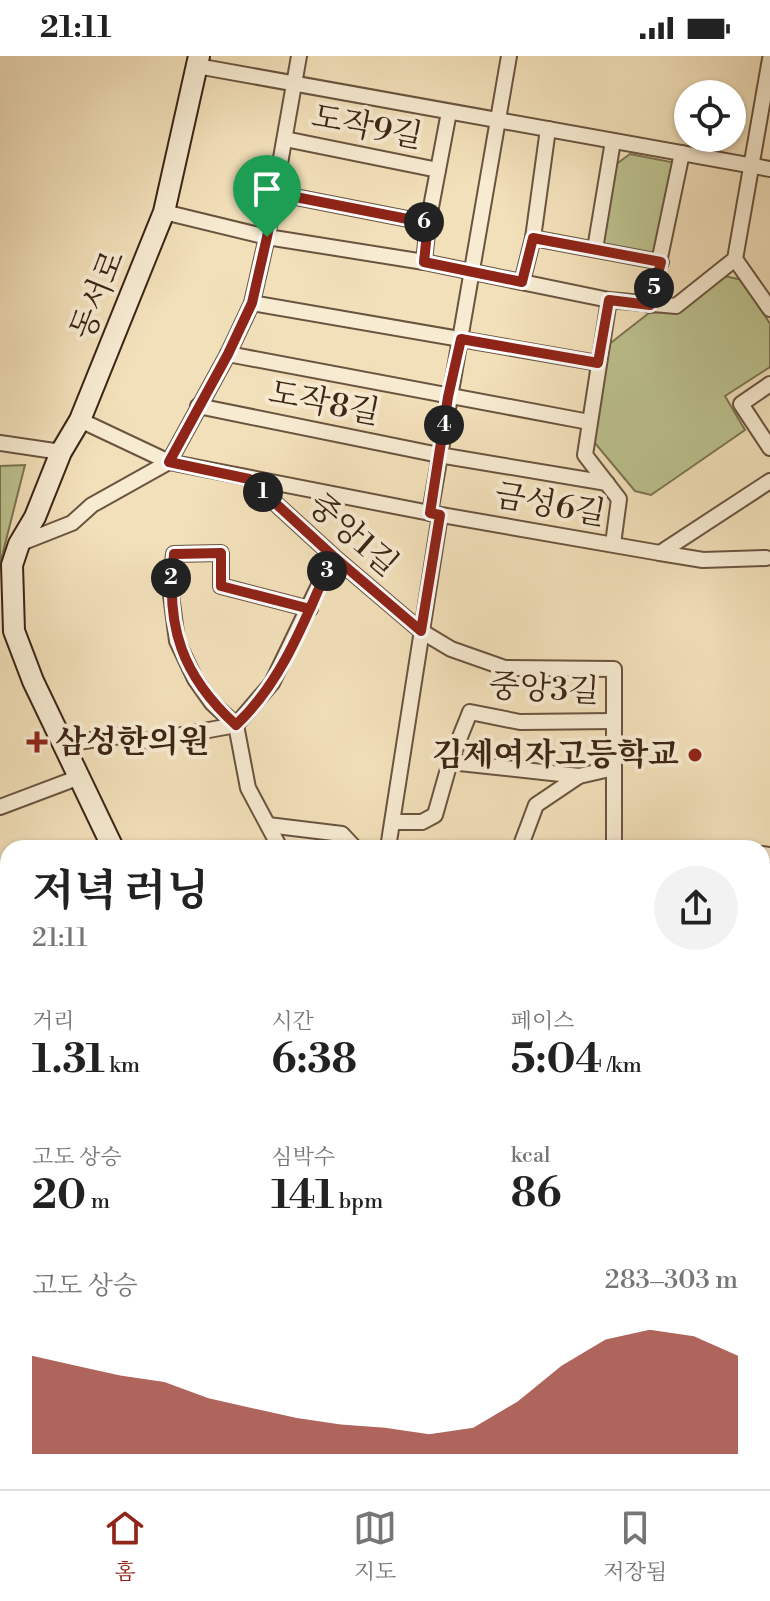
<!DOCTYPE html>
<html lang="ko">
<head>
<meta charset="utf-8">
<style>
  :root { --surface:#fff; --page:#f2f2f2; --text:#222; --muted:#767676; --line:#e0e0e0; --accent:#8f2418 }
  body { margin:0; font-family:"Libre Bodoni","Noto Serif KR",serif; background:var(--page); color:var(--text); height:100vh; display:flex; flex-direction:column; font-size:30px; white-space:nowrap }
  * { box-sizing:border-box; margin:0 }
  p { font-size:26px; color:var(--muted) }
  .icon { flex:none; width:44px; height:44px; fill:none; stroke:currentColor; stroke-width:2; stroke-linecap:round; stroke-linejoin:round }
  .map { position:relative; flex:1; overflow:hidden }
  .sheet { position:absolute; left:0px; top:784px; width:770px; height:650px; display:flex; flex-direction:column; background:var(--surface); border-radius:24px 24px 0 0; box-shadow:0 2px 6px #0004 }
  .sheet>* { flex:none }
  .tools { position:absolute; left:674px; top:24px; display:grid; gap:16px }
  .tools a { display:grid; place-items:center; width:72px; height:72px; border-radius:50%; background:var(--surface); box-shadow:0 2px 6px #0004; font-size:40px }
  .pin { position:absolute; display:grid; place-items:center; width:68px; height:68px; color:#fff; margin:-82px -34px; border-radius:50% 50% 50% 0; rotate:-45deg; box-shadow:0 0 8px #0007 }
  .pin .icon { rotate:45deg }
  .km { position:absolute; width:40px; height:40px; margin:-20px; border-radius:50%; background:#222; color:#fff; font-size:22px; line-height:40px; text-align:center }
  .round { display:grid; place-items:center; flex:none; width:84px; height:84px; border-radius:42px; background:var(--page) }
  .headline { display:flex; align-items:center; justify-content:space-between; height:136px; padding:0 32px }
  h1 { font-size:44px; font-weight:700; line-height:60px }
  .stats { display:grid; grid-template-columns:repeat(3,1fr); gap:12px; height:136px; padding:8px 32px }
  .stats div { display:grid; align-content:center }
  .stats b { font-size:40px; font-weight:700 }
  .stats small { font-size:22px; font-weight:400 }
  .stats p { font-size:22px }
  .chart { height:224px; padding:16px 32px }
  .chart p { display:flex; justify-content:space-between }
  .chart svg { width:100%; height:144px; margin-top:8px; fill:var(--accent); opacity:.7 }
  .status { display:flex; justify-content:space-between; align-items:center; height:56px; padding:0 40px; background:var(--surface); direction:ltr }
  .status svg { height:22px; fill:currentColor }
  .tabs { display:flex; justify-content:space-around; align-items:center; height:112px; border-top:2px solid var(--line); background:var(--surface); font-size:22px; color:var(--muted) }
  .tabs a { display:grid; justify-items:center; gap:4px }
  .tabs .selected { color:var(--accent) }
  .map>svg:first-child { display:block }
  .green { fill:#bcc28f; stroke:#7c7452; stroke-width:2 }
  .lines { fill:none; stroke-linecap:round; stroke-linejoin:round }
  .street-casing { stroke:#6a543f; stroke-width:18 }
  .secondary-casing { stroke:#3c2516; stroke-width:24 }
  .street { stroke:#f7ebd2; stroke-width:14 }
  .secondary { stroke:#f7ebd2; stroke-width:20 }
  .route-casing { stroke:#fff; stroke-width:16 }
  .route { stroke:#8f2418; stroke-width:10 }
  .poi-dot { fill:#8f2418; stroke:#f7ebd2; stroke-width:3 }
  .labels { text-anchor:middle; dominant-baseline:central; stroke-width:8; stroke-linejoin:round; paint-order:stroke }
  .street-label { font-size:32px; fill:#3c2516; stroke:#f7ebd2 }
  .poi-label { font-size:32px; font-weight:bold; fill:#3c2516; stroke:#f7ebd2; text-anchor:start }
</style>
</head>
<body>
<div class="status"><b>21:11</b><svg viewBox="0 0 49 12"><path d="M0 12V9h3v3zM5 12V6h3v6zM10 12V3h3v9zM15 12V0h3v12zM26 1h20v11H26zM47 4h2v5h-2z"/></svg></div>
<div class="map">
<svg width="770" height="1433" viewBox="0 0 770 1433">
  <rect width="100%" height="100%" fill="#f2e0ba"/>
  <filter id="stains"><feTurbulence type="fractalNoise" baseFrequency=".0025" numOctaves="4"/><feColorMatrix values="0 0 0 0 .2 0 0 0 0 .09 0 0 0 0 .02 0 0 0 .5 -.17"/></filter>
  <radialGradient id="worn" r=".72"><stop offset=".6" stop-color="#630" stop-opacity="0"/><stop offset="1" stop-color="#630" stop-opacity=".3"/></radialGradient>
  <g class="green">
    <polygon points="630,98 676,107 656,200 602,188 615,109"/>
    <polygon points="724,220 743,224 770,268 770,311 725,340 745,374 651,439 635,435 594,386 608,289 649,257 678,255"/>
    <polygon points="25,409 0,508 0,410"/>
  </g>
  <g class="lines">
    <g class="street-casing">
      <g id="street">
        <polyline points="197,10 770,113"/>
        <polyline points="285,83 438,114"/>
        <polyline points="275,137 428,167"/>
        <polyline points="164,156 267,181 424,206 609,244 676,250 735,203 770,3"/>
        <polyline points="533,182 661,206"/>
        <polyline points="595,193 613,85"/>
        <polyline points="735,203 770,253"/>
        <polyline points="424,206 428,167 449,56"/>
        <polyline points="522,226 533,182 548,73"/>
        <polyline points="609,244 585,399 619,443 613,488"/>
        <polyline points="252,247 598,307"/>
        <polyline points="650,249 682,97"/>
        <polyline points="228,298 589,366"/>
        <polyline points="770,328 741,348 770,392"/>
        <polyline points="198,350 439,399 607,427"/>
        <polyline points="80,364 169,406 430,457 660,497 770,425"/>
        <polyline points="0,387 61,396"/>
        <polyline points="251,425 333,500 421,575 451,593 505,612 614,613 614,792"/>
        <polyline points="430,457 509,0"/>
        <polyline points="19,488 72,467 92,449 169,406 228,298 252,247 267,181 299,0"/>
        <polyline points="660,497 703,504 766,502"/>
        <polyline points="62,688 121,680 149,685 236,669 272,627 333,500"/>
        <polyline points="450,706 579,720"/>
        <polyline points="0,751 77,722"/>
        <polyline points="393,766 422,766 435,759 450,706 470,656 520,666 614,665"/>
        <polyline points="268,769 342,778 355,792"/>
        <polyline points="280,792 248,732 236,669 212,647 195,623 177,585 170,531 174,498 221,497 221,530 310,553"/>
        <polyline points="388,792 440,459"/>
        <polyline points="524,792 521,789 536,749 579,720 614,712"/>
        <polyline points="762,798 770,799"/>
        <polyline points="0,888 8,907"/>
        <polyline points="0,1007 8,1008"/>
        <polyline points="762,1049 770,1054"/>
        <polyline points="762,1130 770,1135"/>
        <polyline points="762,1224 770,1216"/>
        <polyline points="0,1372 8,1377"/>
        <polyline points="82,1426 92,1433"/>
        <polyline points="431,1426 450,1433"/>
        <polyline points="614,1426 618,1433"/>
        <polyline points="721,1426 725,1433"/>
        <polyline points="16,1433 21,1426"/>
        <polyline points="549,1433 555,1426"/>
      </g>
    </g>
    <g class="secondary-casing">
      <g id="secondary">
        <polyline points="113,792 33,625 14,575 12,509 19,488 35,461 61,396 80,364 164,156 199,0"/>
        <polyline points="762,858 770,854"/>
        <polyline points="493,1426 498,1433"/>
        <polyline points="110,1433 114,1426"/>
      </g>
    </g>
    <use href="#street" class="street"/>
    <use href="#secondary" class="secondary"/>
  </g>
  <g class="lines">
    <g class="route-casing">
      <path id="route" d="M267 181 252 247 228 298 169 406 249 423 333 500 310 553 221 530V497L174 498C165 570 182 620 236 669 284 624 307 558 333 500L421 575 440 459 430 457 448 341 461 283 598 307 609 244 650 249 661 206 533 182 522 226 424 206 428 167 275 137 267 181"/>
    </g>
    <use href="#route" class="route"/>
  </g>
  <g class="poi-dot">
    <path d="M33 674h8v8h8v8h-8v8h-8v-8h-8v-8h8z"/>
    <circle cx="695" cy="699" r="8"/>
  </g>
  <g class="labels">
    <g class="street-label">
      <text transform="translate(367 71) rotate(11)">도작9길</text>
      <text transform="translate(98 239) rotate(-68)">동서로</text>
      <text transform="translate(324 347) rotate(11)">도작8길</text>
      <text transform="translate(550 449) rotate(10)">금성6길</text>
      <text transform="translate(353 479) rotate(41)">중앙1길</text>
      <text transform="translate(544 633) rotate(3)">중앙3길</text>
    </g>
    <g class="poi-label">
      <text x="55" y="686">삼성한의원</text>
      <text x="679" y="699" text-anchor="end">김제여자고등학교</text>
    </g>
  </g>
  <rect width="100%" height="100%" filter="url(#stains)"/>
  <rect width="100%" height="100%" fill="url(#worn)"/>
</svg>
<div class="tools">
<a><svg class="icon" aria-label="locate" viewBox="0 0 24 24"><circle cx="12" cy="12" r="6"/><path d="M12 2v4M12 18v4M2 12h4M18 12h4"/></svg></a>
</div>
<div class="pin" style="left:267px;top:181px;background:#1e9e55"><svg class="icon" aria-label="arrive" viewBox="0 0 24 24"><path d="M6 21V4h12l-3 4 3 4H6"/></svg></div>
<b class="km" style="left:263px;top:436px">1</b>
<b class="km" style="left:171px;top:522px">2</b>
<b class="km" style="left:327px;top:515px">3</b>
<b class="km" style="left:444px;top:369px">4</b>
<b class="km" style="left:654px;top:232px">5</b>
<b class="km" style="left:424px;top:166px">6</b>
<section class="sheet">
<div class="headline"><div><h1>저녁 러닝</h1><p>21:11</p></div><a class="round"><svg class="icon" aria-label="share" viewBox="0 0 24 24"><path d="M12 15V3M7 8l5-5 5 5M5 13v7h14v-7"/></svg></a></div>
<div class="stats">
<div><p>거리</p><b>1.31<small> km</small></b></div>
<div><p>시간</p><b>6:38</b></div>
<div><p>페이스</p><b>5:04<small> /km</small></b></div>
</div>
<div class="stats">
<div><p>고도 상승</p><b>20<small> m</small></b></div>
<div><p>심박수</p><b>141<small> bpm</small></b></div>
<div><p>kcal</p><b>86</b></div>
</div>
<div class="chart"><p><span>고도 상승</span>283–303 m</p>
<svg viewBox="0 0 160 44" preserveAspectRatio="none"><path d="M0 44V14L10 17L20 20L30 22L40 27L50 30L60 33L70 35L80 36L90 38L100 36L110 28L120 17L130 9L140 6L150 8L160 14V44z"/></svg>
</div>
</section>
</div>
<nav class="tabs">
<a class="selected"><svg class="icon" aria-label="home" viewBox="0 0 24 24"><path d="M3 11l9-7 9 7M6 9v11h12V9"/></svg>홈</a>
<a><svg class="icon" aria-label="map" viewBox="0 0 24 24"><path d="M3 6l6-2 6 2 6-2v14l-6 2-6-2-6 2zM9 4v14M15 6v14"/></svg>지도</a>
<a><svg class="icon" aria-label="saved" viewBox="0 0 24 24"><path d="M7 4h10v16l-5-4-5 4z"/></svg>저장됨</a>
</nav>
</body>
</html>
